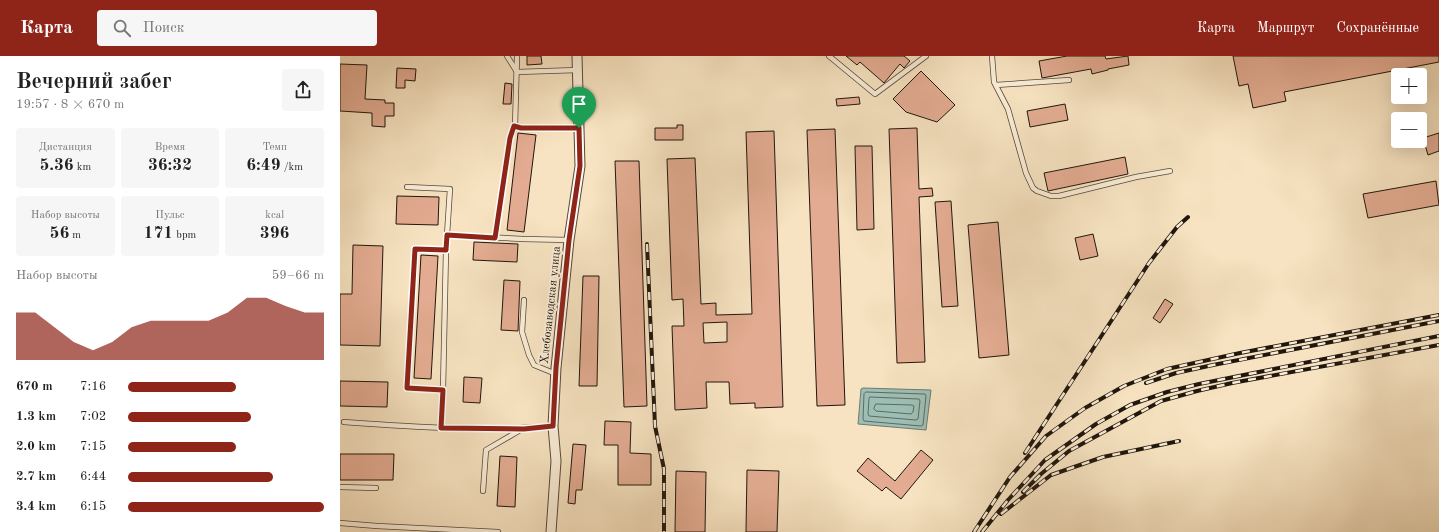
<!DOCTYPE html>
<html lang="ru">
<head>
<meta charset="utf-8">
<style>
  :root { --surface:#fff; --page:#f6f6f6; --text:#222; --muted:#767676; --accent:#8f2418 }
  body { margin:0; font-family:"Old Standard TT",serif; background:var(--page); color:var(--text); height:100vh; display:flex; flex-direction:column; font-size:15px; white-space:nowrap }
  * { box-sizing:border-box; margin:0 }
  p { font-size:13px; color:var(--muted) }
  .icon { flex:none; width:22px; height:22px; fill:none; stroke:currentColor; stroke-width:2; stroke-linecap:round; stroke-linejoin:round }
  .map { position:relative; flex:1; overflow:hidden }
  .sheet { display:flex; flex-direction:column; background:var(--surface); width:340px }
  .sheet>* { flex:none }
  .buttons { position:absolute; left:1051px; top:12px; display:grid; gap:8px }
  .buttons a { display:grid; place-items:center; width:36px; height:36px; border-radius:4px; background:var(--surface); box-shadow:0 4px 16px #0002; font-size:20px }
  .pin { position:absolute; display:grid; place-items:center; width:34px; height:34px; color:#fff; margin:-41px -17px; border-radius:50% 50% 50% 0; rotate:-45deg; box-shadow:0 0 4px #0007 }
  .pin .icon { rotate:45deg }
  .round { display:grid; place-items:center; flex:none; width:42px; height:42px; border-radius:4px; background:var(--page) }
  .headline { display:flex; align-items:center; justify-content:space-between; height:68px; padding:0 16px }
  h1 { font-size:22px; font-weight:700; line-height:30px }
  .figures { display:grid; grid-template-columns:repeat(3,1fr); gap:6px; height:68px; padding:4px 16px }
  .figures div { display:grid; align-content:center; border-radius:4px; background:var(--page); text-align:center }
  .figures b { font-size:17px; font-weight:700 }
  .figures small { font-size:11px; font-weight:400 }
  .figures p { font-size:11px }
  .chart { height:112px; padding:8px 16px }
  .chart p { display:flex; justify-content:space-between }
  .chart svg { width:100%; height:72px; margin-top:4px; fill:var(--accent); opacity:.7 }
  ul { padding:0 16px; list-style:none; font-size:13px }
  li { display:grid; grid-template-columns:64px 48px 1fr; align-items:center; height:30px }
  li i { height:10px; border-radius:5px; background:var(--accent) }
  header { display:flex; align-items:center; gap:24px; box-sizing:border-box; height:56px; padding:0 20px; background:var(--accent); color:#fff }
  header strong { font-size:19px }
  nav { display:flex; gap:22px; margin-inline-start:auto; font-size:14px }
  .search { width:280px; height:36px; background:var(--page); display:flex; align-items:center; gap:10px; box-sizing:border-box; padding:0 14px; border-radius:4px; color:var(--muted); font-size:15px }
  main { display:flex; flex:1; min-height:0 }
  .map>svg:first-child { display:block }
  .water { fill:#9dbeb4; stroke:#6b7b71 }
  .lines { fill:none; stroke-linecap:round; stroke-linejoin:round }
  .shore { stroke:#5e6a60; stroke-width:1 }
  .building { fill:#e3ac92; stroke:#20160d; fill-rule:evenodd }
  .lane-casing { stroke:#56493a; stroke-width:6 }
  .street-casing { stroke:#56493a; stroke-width:11 }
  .lane { stroke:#faedd7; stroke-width:4.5 }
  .street { stroke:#faedd7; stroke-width:9 }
  .rail-casing { stroke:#20160d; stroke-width:4 }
  .rail { stroke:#faedd7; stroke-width:2.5; stroke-dasharray:8; stroke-linecap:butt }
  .route-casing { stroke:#fff; stroke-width:8 }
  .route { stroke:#8f2418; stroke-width:5 }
  .labels { text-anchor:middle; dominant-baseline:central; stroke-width:4; stroke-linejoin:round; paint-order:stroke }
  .street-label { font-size:12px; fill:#20160d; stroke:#faedd7 }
</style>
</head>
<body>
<header>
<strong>Карта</strong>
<div class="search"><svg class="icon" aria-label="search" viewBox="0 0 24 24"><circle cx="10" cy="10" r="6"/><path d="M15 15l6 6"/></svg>Поиск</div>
<nav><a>Карта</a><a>Маршрут</a><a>Сохранённые</a></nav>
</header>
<main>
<section class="sheet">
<div class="headline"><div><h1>Вечерний забег</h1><p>19:57 · 8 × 670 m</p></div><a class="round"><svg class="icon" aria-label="share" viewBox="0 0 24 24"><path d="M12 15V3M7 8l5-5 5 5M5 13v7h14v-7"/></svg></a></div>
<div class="figures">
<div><p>Дистанция</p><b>5.36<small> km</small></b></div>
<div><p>Время</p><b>36:32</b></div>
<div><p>Темп</p><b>6:49<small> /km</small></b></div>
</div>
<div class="figures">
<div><p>Набор высоты</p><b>56<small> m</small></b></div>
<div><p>Пульс</p><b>171<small> bpm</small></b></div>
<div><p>kcal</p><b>396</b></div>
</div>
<div class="chart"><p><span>Набор высоты</span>59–66 m</p>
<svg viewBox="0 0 160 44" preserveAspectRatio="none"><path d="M0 44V15L10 15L20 24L30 33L40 38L50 33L60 24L70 20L80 20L90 20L100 20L110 15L120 6L130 6L140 11L150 15L160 15V44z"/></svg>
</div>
<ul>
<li><b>670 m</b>7:16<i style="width:55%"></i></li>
<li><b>1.3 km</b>7:02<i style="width:63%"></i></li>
<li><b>2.0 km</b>7:15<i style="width:55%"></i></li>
<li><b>2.7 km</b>6:44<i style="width:74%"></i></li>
<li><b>3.4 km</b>6:15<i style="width:100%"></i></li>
</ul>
</section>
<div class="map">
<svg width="1099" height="476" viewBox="0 0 1099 476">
  <rect width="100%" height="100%" fill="#f7e3c1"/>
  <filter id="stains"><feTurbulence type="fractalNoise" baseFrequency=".005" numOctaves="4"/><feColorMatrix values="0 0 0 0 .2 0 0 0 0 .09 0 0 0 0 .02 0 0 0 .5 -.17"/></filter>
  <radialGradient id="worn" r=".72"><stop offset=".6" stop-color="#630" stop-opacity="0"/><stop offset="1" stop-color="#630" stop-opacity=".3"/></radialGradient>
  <polygon class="water" points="523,332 591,334 586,374 518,368 521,333"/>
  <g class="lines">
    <g class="shore">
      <polygon points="526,336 585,338 586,340 583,369 581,370 524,365 523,363 524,338"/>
      <polygon points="530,341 579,343 580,345 578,363 576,364 529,360 528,358 529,343"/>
      <polygon points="536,348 572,349 574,350 573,356 571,358 536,355 534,353"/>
    </g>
  </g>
  <g class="building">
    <polygon points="187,0 201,0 202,8 187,9"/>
    <polygon points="506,0 564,0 570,5 564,12 560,8 544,27 520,6 517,9"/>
    <polygon points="727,0 765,0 766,3 788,0 789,9 768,13 768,14 752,18 751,13 702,22 699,5"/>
    <polygon points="893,0 1099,0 1099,6 944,36 946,45 913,52 908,28 899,30"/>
    <polygon points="0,8 27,9 25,43 45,44 45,47 54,47 54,60 45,60 45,71 32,70 32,57 0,55"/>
    <polygon points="57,12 76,13 75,25 65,24 65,32 56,32"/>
    <polygon points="581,15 615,49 597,66 566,56 553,43"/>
    <polygon points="165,27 172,28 171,48 163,48"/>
    <polygon points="519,41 520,48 497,50 496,43"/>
    <polygon points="725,48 728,64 690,71 687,55"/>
    <polygon points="337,69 343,69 343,84 315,84 315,72 337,72"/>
    <polygon points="577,72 579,133 592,132 593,140 579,141 585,306 557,307 549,73"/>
    <polygon points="495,73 505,349 477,350 467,74"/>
    <path d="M434 75 443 351 415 352V347L390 348 389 326H366L367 352 335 354 332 270H344L343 243 332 244 327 103 355 102 361 248 376 247V259L412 258 406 76ZM387 266V286L364 287 363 267Z"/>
    <polygon points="178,77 196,79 184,176 167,174"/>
    <polygon points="1099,77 1099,95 1088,99 1083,82"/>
    <polygon points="515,90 532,90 534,173 517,174"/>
    <polygon points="785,101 788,118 708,135 704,117"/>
    <polygon points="275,105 299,105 307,350 284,351"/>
    <polygon points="1096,125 1099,149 1028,162 1023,138"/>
    <polygon points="57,140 99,141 98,169 56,168"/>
    <polygon points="611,145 618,250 602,251 595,146"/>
    <polygon points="658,166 669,299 639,302 628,169"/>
    <polygon points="753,178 758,200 740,204 735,182"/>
    <polygon points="134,186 178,188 177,206 133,204"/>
    <polygon points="13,189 43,190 40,290 0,289 0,238 12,238"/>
    <polygon points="81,199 98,200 91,323 74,322"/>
    <polygon points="243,220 259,220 257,330 239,330"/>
    <polygon points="164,224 180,225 178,275 161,274"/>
    <polygon points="825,243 833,248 820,267 813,262"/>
    <polygon points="124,321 142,322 140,347 123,346"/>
    <polygon points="0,325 48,326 47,351 0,350"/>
    <polygon points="265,365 291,366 290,397 311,398 311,429 278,429 278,389 264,389"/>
    <polygon points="233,388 246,389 242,434 236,434 235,448 228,447"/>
    <polygon points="581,394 593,404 561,443 546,431 542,435 517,415 528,402 555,425"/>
    <polygon points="0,398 54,398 53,424 0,424"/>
    <polygon points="160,400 177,401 175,451 157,450"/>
    <polygon points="407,414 439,415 437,476 406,476"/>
    <polygon points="336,415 366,416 365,476 335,476"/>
  </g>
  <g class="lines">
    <g class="lane-casing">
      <g id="lane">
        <polyline points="167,0 177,16 238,14"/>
        <polyline points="489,0 535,38 586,0"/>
        <polyline points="652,0 654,26 668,53 686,117 693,132 697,135 711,140 719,140 796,121 830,115"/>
        <polyline points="656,29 729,24"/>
        <polyline points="175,71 181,72 239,72"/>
        <polyline points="67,131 110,133 107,179"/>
        <polyline points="155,182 170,82 175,71 177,0"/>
        <polyline points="184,244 182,276 189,299 194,309 216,318"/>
        <polyline points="103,334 106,194"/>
        <path d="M4 366C74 371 144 376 213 370"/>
        <polyline points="101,372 103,334 67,332 75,193 106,194 107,179 183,183 229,184"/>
        <polyline points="0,431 36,432"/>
        <polyline points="143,435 146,394 182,373"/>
        <polyline points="0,467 37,470 158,476"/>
      </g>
    </g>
    <g class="street-casing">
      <polyline id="street" points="211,476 216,405 213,370 216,312 229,184 240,110 237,0"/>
    </g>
    <use href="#lane" class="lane"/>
    <use href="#street" class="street"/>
    <g class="rail-casing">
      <g id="rail">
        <polyline points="307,188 315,370 324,413 324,476"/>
        <polyline points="806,327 836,317 873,309 1099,265"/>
        <polyline points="685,397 809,207 837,171 848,161"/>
        <polyline points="683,436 701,418 729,395 821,345 857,335 892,327 1099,289"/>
        <polyline points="661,458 711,419 763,401 839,385"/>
        <polyline points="634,476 670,421 706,380 745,352 784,330 827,313 900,297 1099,259"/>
        <polyline points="642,476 668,444 705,404 756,368 790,349 827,336 859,328 1099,280"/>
      </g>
    </g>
    <use href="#rail" class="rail"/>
  </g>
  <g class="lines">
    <g class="route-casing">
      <polygon id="route" points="174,70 181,72 239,72 240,110 229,184 216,312 213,370 184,373 101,372 103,334 67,332 75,193 106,194 107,179 155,182 170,82"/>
    </g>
    <use href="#route" class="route"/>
  </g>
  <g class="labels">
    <g class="street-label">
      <text transform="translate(211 249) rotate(-84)">Хлебозаводская улица</text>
    </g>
  </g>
  <rect width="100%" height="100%" filter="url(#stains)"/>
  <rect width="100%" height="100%" fill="url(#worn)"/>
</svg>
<div class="buttons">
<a>+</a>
<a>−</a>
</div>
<div class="pin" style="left:239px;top:72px;background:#1e9e55"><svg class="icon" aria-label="arrive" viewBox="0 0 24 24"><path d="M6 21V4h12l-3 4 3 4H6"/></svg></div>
</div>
</main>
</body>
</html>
